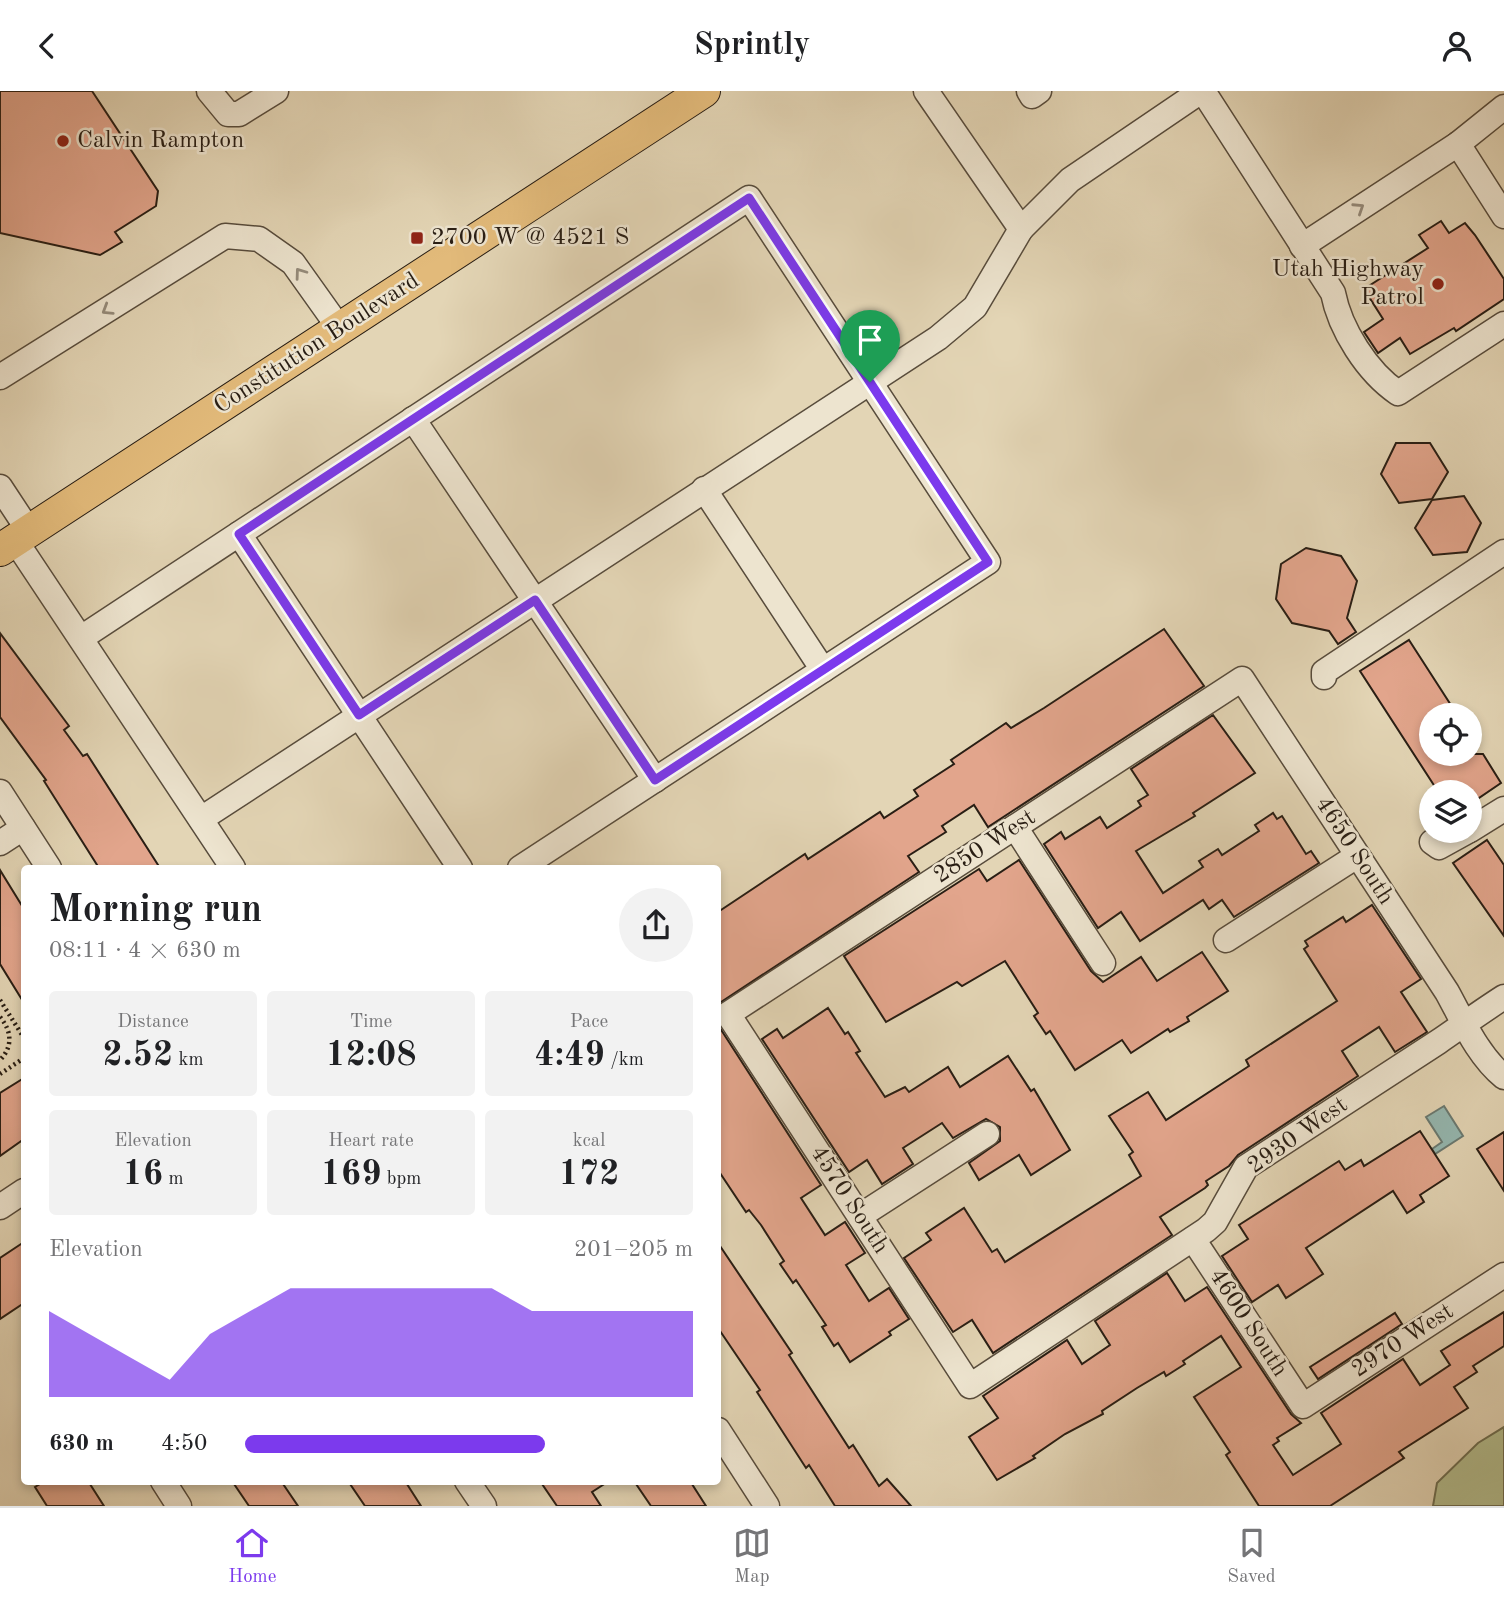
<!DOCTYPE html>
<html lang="en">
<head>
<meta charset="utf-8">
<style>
  :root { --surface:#fff; --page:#f2f2f2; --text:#202124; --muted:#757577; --line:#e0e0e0; --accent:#7c3aed }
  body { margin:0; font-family:"Old Standard TT",serif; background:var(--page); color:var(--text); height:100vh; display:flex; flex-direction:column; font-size:26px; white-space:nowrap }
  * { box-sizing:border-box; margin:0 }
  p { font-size:23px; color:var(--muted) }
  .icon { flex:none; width:38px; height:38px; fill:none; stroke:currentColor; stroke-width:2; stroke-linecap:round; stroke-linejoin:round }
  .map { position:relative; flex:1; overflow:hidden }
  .side { position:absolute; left:21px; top:774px; width:700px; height:620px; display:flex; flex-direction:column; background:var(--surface); border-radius:7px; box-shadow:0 4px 10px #0003 }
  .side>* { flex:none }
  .buttons { position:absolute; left:1419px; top:612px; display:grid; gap:14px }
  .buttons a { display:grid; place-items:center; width:63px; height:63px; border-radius:50%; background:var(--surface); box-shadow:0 4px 10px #0003; font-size:35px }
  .pin { position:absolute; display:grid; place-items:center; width:60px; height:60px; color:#fff; margin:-72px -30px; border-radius:50% 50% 50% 0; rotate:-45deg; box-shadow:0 0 7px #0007 }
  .pin .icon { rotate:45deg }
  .round { display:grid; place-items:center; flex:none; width:74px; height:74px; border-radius:37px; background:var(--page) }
  .summary { display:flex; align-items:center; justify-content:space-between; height:119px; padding:0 28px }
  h1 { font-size:38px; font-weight:700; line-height:52px }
  .figures { display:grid; grid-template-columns:repeat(3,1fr); gap:10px; height:119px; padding:7px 28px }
  .figures div { display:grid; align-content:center; border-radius:7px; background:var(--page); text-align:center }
  .figures b { font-size:35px; font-weight:700 }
  .figures small { font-size:19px; font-weight:400 }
  .figures p { font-size:19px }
  .chart { height:196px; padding:14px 28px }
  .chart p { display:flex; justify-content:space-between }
  .chart svg { width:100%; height:126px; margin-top:7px; fill:var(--accent); opacity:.7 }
  ul { padding:0 28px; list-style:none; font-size:23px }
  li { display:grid; grid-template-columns:112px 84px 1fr; align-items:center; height:52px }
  li i { height:18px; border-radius:9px; background:var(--accent) }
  header { display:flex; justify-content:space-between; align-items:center; height:91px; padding:0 28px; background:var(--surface); font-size:32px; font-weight:700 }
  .menu { display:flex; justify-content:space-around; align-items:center; height:98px; border-top:2px solid var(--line); background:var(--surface); font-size:19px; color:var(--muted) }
  .menu a { display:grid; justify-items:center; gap:4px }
  .menu .on { color:var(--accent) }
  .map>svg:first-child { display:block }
  .green { fill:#b3bd8e; stroke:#6e6e51; stroke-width:2 }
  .water { fill:#95b8b1; stroke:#6a7a72; stroke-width:2 }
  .building { fill:#e2a58c; stroke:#291e14; stroke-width:2 }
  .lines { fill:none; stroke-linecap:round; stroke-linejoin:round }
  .minor-casing { stroke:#584c3c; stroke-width:27 }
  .major-casing { stroke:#291e14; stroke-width:34 }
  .path { stroke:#291e14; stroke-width:4.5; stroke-dasharray:2 3.5; stroke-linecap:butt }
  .minor { stroke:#ede4cf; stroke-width:24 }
  .major { stroke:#e2ba7a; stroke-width:32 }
  .oneway { stroke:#958b7b }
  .route-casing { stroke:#fff; stroke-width:14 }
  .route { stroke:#7c3aed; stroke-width:9 }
  .poi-dot { fill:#8f2418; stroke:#ede4cf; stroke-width:2.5 }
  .labels { text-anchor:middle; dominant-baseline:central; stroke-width:5; stroke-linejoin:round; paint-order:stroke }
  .poi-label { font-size:24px; fill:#291e14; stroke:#ede4cf; text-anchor:start }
  .street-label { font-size:24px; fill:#291e14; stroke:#ede4cf }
</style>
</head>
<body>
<header><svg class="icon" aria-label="back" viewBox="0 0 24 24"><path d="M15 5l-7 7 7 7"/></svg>Sprintly<svg class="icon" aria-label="person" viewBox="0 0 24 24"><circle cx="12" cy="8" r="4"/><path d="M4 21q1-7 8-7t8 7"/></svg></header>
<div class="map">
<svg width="1504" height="1415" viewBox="0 0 1504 1415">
  <rect width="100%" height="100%" fill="#e3d5b5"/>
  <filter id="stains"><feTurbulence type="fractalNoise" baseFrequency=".00286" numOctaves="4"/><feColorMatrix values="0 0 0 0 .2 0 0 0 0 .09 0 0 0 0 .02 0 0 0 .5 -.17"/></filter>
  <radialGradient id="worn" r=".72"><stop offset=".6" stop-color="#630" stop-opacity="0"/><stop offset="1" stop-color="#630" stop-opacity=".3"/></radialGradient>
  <polygon class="green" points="1504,1336 1504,1415 1433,1415 1437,1392 1478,1352"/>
  <polygon class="water" points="1444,1015 1463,1045 1435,1063 1432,1058 1442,1051 1426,1026"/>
  <g class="building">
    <polygon points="0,0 92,0 158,100 156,115 115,141 122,151 100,164 0,142"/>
    <polygon points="1441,130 1449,142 1465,132 1475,144 1504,188 1504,208 1456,240 1454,237 1410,263 1400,247 1378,262 1364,241 1383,228 1364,198 1428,157 1419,144"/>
    <polygon points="1396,352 1430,352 1448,381 1432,408 1399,412 1381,383"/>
    <polygon points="1464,405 1481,432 1467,461 1433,464 1415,437 1432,409"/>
    <polygon points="1306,457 1341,465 1357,490 1347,527 1356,541 1338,553 1329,540 1292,532 1276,508 1281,473"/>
    <polygon points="1164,538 1204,595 988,736 974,714 942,735 946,741 908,765 919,781 718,913 718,821 805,763 808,768 880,721 884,727 918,705 914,699 954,673 951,669 1006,632 1011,637 1044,617"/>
    <polygon points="0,542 69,635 64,639 83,665 87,663 160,777 99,777 44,690 46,689 0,626"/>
    <polygon points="1409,549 1458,625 1432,625 1432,663 1483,663 1501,692 1470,713 1470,702 1439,702 1360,580"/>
    <polygon points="1213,624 1255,682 1193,722 1195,725 1136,760 1163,802 1203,776 1199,770 1218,758 1222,764 1259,740 1255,734 1273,722 1277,728 1282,725 1306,763 1311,760 1319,772 1234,826 1222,809 1209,818 1203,809 1140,850 1121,821 1098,837 1044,753 1061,741 1065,748 1100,726 1107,737 1141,715 1138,710 1148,704 1131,678"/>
    <polygon points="1487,749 1504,774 1504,845 1453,772"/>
    <polygon points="1019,769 1091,880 1103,891 1141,866 1157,890 1202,861 1228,900 1187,926 1189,930 1170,941 1168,938 1131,962 1122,949 1075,979 1050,940 1046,943 1034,925 1038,922 1005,870 962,895 957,891 886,931 844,865 979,778 987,790"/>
    <polygon points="0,779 24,818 24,912 0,873"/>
    <polygon points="1372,814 1421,888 1401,901 1427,941 1395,961 1379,936 1342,960 1358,985 1238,1064 1229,1075 1206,1090 1208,1094 1205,1097 1160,1126 1172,1144 993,1262 972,1229 953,1241 904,1167 931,1149 926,1142 964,1117 992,1161 997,1158 1005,1171 1141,1085 1129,1064 1133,1061 1109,1025 1148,1001 1166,1029 1249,975 1246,969 1337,910 1304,858 1308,855 1305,850 1343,826 1346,831"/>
    <polygon points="828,917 845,943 848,941 860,960 856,962 885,1006 905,996 909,1001 948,976 960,996 1008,965 1031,1000 1034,998 1070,1059 1031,1084 1019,1064 979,1089 969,1072 1000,1050 1000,1036 986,1028 953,1047 942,1032 903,1057 913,1073 882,1093 867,1069 849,1081 762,948 777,938 783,947"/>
    <polygon points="718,934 821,1094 801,1107 825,1144 845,1131 865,1162 846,1174 869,1210 889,1197 909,1228 889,1241 891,1244 850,1271 838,1252 834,1255 822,1236 826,1234 796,1189 793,1192 780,1173 784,1170 761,1134 749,1119 746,1121 718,1079"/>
    <polygon points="24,987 24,1048 0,1065 0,1002"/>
    <polygon points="1420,1040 1449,1085 1420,1104 1424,1111 1407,1122 1393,1100 1306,1157 1323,1183 1286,1207 1278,1194 1252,1211 1222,1165 1248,1148 1239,1134 1339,1070 1345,1079 1361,1069 1364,1075"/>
    <polygon points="1504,1041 1504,1100 1477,1058"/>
    <polygon points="24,1151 24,1212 0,1228 0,1167"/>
    <polygon points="718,1152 792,1262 789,1264 849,1357 853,1354 879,1395 887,1388 911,1415 835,1415 809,1374 806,1377 757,1301 760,1299 718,1237"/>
    <polygon points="1167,1182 1185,1210 1207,1196 1291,1323 1301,1332 1277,1347 1279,1350 1273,1354 1293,1384 1341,1353 1321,1322 1403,1268 1420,1294 1450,1274 1441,1260 1504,1221 1504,1255 1473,1275 1477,1281 1454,1296 1468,1317 1399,1361 1404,1367 1330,1415 1259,1415 1226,1364 1230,1361 1194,1306 1241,1276 1221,1245 1183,1270 1185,1273 1174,1280 1166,1285 1164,1281 1137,1297 1102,1320 1103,1323 1065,1343 1033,1365 1035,1367 997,1389 969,1346 998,1327 983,1305 1067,1249 1082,1273 1110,1254 1095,1230"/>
    <polygon points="1395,1222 1402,1233 1318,1288 1310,1276"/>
    <polygon points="45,1390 88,1390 104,1415 47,1415 35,1396"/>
    <polygon points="232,1390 281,1390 298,1415 249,1415"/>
    <polygon points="348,1390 405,1390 421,1415 365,1415"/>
    <polygon points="540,1390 609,1390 592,1401 601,1415 557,1415"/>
    <polygon points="634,1390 690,1390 706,1415 651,1415"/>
  </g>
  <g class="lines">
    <g class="minor-casing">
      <g id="minor">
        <polyline points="209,0 228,23 239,23 276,0"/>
        <polyline points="926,0 1021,138"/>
        <polyline points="1029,0 1032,5 1039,0"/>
        <path d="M1203 0 1333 202C1340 238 1367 281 1398 302L1504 233"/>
        <polyline points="1458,53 1504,125"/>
        <polyline points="1302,155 1458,53 1504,16"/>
        <polyline points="0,286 225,145 259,148 293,172 340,238"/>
        <polyline points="413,328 655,689"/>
        <polyline points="0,396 29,440"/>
        <polyline points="239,443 460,777"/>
        <polyline points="15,449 233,777"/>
        <polyline points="81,547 749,107 988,471 823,579"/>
        <polyline points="1324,586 1324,581 1504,461"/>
        <polyline points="0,701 49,777"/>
        <polyline points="201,728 938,247 975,216 1021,138 1070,89 1201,0"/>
        <polyline points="1015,736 1103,872"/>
        <polyline points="1470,739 1504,718"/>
        <polyline points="1432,751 1439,756 1468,740"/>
        <polyline points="0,752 23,737"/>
        <polyline points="520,777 823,579 704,398"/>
        <polyline points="1226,849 1357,765"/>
        <path d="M1504 906C1482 920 1460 936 1438 951L1246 1076 1215 1131 1206 1139 970 1295 728 923 1242 588 1447 901C1463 930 1478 965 1504 986"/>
        <polyline points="0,1116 24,1100"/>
        <polyline points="860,1125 987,1043"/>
        <polyline points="1193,1148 1303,1315 1504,1184"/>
        <polyline points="718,1339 767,1415"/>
        <polyline points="163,1390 179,1415"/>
        <polyline points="467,1390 484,1415"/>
      </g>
    </g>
    <g class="major-casing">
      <polyline id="major" points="0,459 704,0"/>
    </g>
    <g class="path">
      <polyline points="0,909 24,947"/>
      <path d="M0 926C12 940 13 956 0 969"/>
      <polyline points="0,983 24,967"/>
    </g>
    <use href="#minor" class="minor"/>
    <use href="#major" class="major"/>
  </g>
  <defs><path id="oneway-chevron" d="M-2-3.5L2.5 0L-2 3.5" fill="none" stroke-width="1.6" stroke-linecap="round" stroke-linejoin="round" transform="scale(1.75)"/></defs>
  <g class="oneway">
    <use href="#oneway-chevron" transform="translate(1359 117) rotate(-33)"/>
    <use href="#oneway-chevron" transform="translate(300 182) rotate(-126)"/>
    <use href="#oneway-chevron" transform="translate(107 219) rotate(148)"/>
  </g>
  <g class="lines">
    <g class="route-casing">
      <polygon id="route" points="749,107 988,471 655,689 535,509 359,624 239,443"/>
    </g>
    <use href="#route" class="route"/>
  </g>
  <g class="poi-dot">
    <circle cx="63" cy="50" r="7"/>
    <rect x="410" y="140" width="14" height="14" rx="3.5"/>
    <circle cx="1438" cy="193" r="7"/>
  </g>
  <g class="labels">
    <g class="poi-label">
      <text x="77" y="50">Calvin Rampton</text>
      <text x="431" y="147">2700 W @ 4521 S</text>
      <text x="1424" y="179" text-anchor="end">Utah Highway<tspan x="1424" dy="28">Patrol</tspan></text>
    </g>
    <g class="street-label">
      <text transform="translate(317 253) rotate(-33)">Constitution Boulevard</text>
      <text transform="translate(985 756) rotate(-33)">2850 West</text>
      <text transform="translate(1354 760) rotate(57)">4650 South</text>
      <text transform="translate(1298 1045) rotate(-35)">2930 West</text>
      <text transform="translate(849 1109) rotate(57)">4570 South</text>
      <text transform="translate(1248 1232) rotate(57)">4600 South</text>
      <text transform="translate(1403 1250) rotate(-33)">2970 West</text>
    </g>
  </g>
  <rect width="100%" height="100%" filter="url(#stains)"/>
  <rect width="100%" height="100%" fill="url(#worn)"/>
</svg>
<div class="buttons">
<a><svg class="icon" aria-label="locate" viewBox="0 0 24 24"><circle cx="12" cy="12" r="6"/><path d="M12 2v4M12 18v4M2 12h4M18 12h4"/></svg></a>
<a><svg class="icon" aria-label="layers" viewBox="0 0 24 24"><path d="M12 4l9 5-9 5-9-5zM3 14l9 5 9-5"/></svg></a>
</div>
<div class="pin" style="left:870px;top:291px;background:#1e9e55"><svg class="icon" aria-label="arrive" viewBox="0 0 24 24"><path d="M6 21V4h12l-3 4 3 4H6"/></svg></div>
<section class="side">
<div class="summary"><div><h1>Morning run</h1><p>08:11 · 4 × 630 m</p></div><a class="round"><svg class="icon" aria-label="share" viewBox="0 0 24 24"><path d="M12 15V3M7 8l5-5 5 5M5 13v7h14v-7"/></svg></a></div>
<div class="figures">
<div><p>Distance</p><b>2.52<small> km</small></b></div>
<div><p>Time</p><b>12:08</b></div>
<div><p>Pace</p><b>4:49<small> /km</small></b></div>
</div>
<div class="figures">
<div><p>Elevation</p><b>16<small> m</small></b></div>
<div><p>Heart rate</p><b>169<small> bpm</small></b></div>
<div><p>kcal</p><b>172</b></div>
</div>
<div class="chart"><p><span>Elevation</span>201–205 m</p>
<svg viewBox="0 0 160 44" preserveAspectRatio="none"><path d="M0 44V14L10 22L20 30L30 38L40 22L50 14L60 6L70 6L80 6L90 6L100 6L110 6L120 14L130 14L140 14L150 14L160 14V44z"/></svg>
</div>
<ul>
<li><b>630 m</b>4:50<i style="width:67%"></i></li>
</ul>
</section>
</div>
<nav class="menu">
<a class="on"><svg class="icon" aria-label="home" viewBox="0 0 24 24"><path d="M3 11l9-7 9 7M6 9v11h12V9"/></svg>Home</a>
<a><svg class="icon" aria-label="map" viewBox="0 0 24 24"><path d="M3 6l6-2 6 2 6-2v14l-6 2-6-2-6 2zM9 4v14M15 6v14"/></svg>Map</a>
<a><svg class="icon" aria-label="saved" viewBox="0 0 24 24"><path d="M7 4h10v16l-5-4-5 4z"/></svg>Saved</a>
</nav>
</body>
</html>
